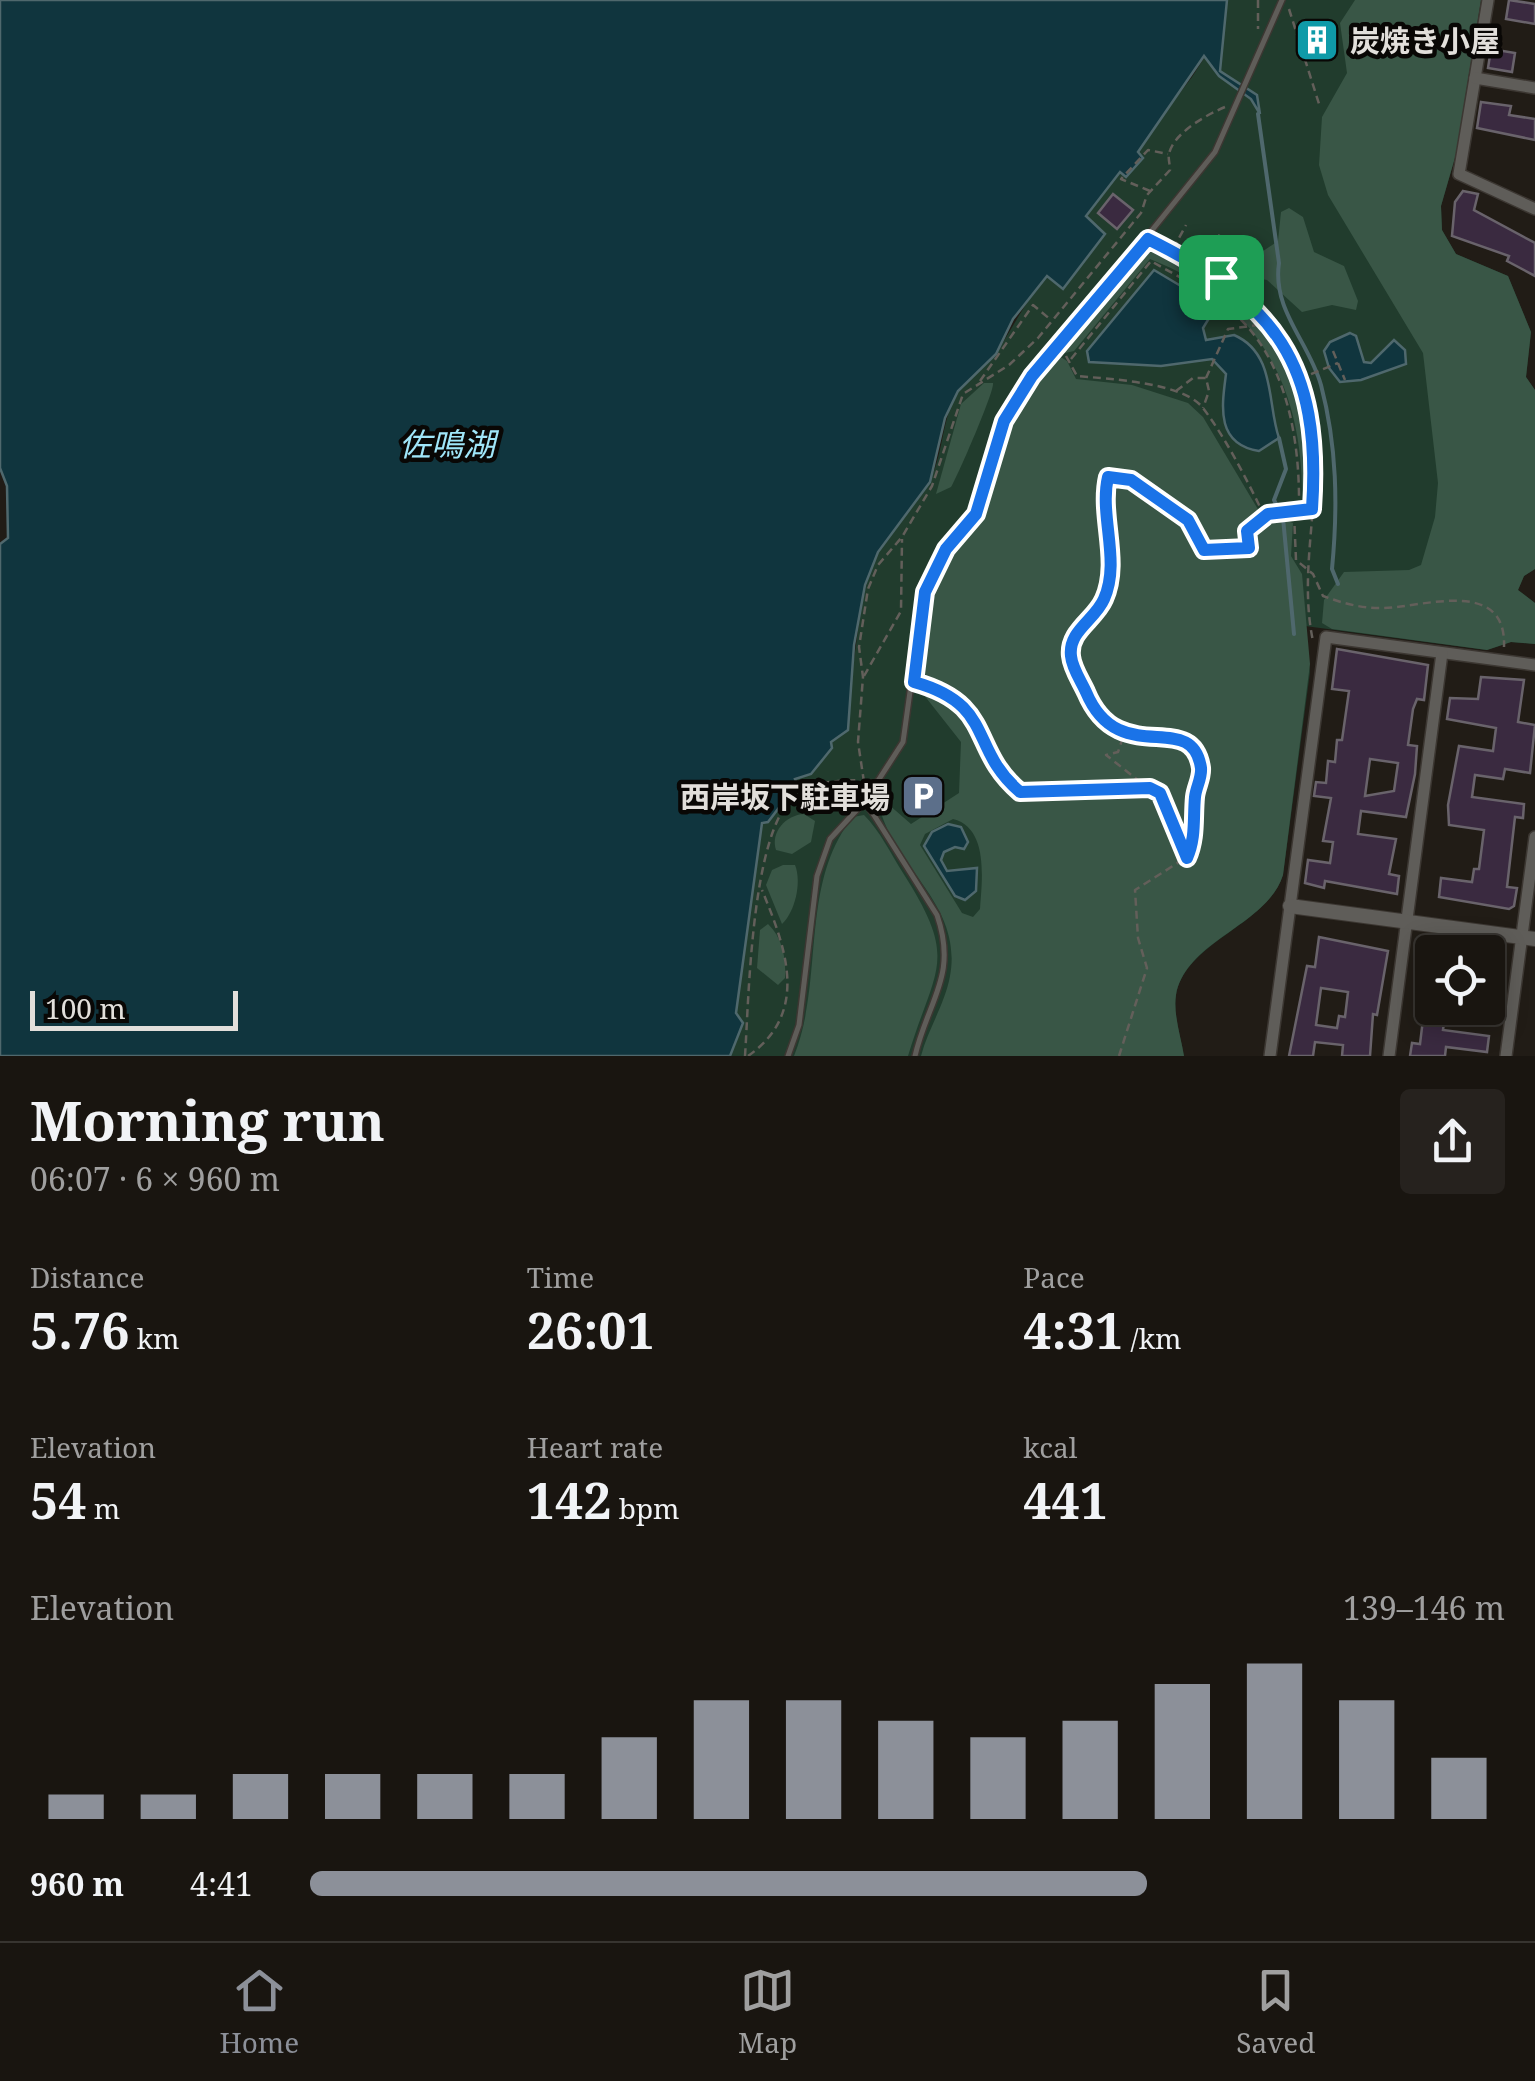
<!DOCTYPE html>
<html lang="en">
<head>
<meta charset="utf-8">
<style>
  :root { --surface:#191510; --page:#26221e; --text:#f1f3f6; --muted:#9f9f9f; --line:#373430; --accent:#8c9099 }
  body { margin:0; font-family:"Noto Serif","Noto Sans JP",serif; background:var(--page); color:var(--text); height:100vh; display:flex; flex-direction:column; font-size:38px; white-space:nowrap }
  * { box-sizing:border-box; margin:0 }
  p { font-size:32px; color:var(--muted) }
  .icon { flex:none; width:55px; height:55px; fill:none; stroke:currentColor; stroke-width:2; stroke-linecap:round; stroke-linejoin:round }
  .map { position:relative; height:1056px; overflow:hidden }
  .side { display:flex; flex-direction:column; background:var(--surface); flex:1 }
  .side>* { flex:none }
  .fabs { position:absolute; left:1415px; top:935px; display:grid; gap:20px }
  .fabs a { display:grid; place-items:center; width:90px; height:90px; border-radius:10px; background:var(--surface); box-shadow:0 5px 25px #0003,0 0 0 2px var(--line); font-size:50px }
  .scale { position:absolute; left:30px; bottom:25px; width:208px; box-sizing:border-box; padding-left:10px; border:5px solid #e2dfdb; border-top:0; font-size:28px; line-height:35px; white-space:nowrap; color:#e2dfdb; -webkit-text-stroke:8px #090705; paint-order:stroke }
  .pin { position:absolute; display:grid; place-items:center; width:85px; height:85px; color:#fff; margin:-42px; border-radius:20px; box-shadow:0 5px 15px #0006 }
  .round { display:grid; place-items:center; flex:none; width:105px; height:105px; border-radius:10px; background:var(--page) }
  .summary { display:flex; align-items:center; justify-content:space-between; height:170px; padding:0 30px }
  h1 { font-size:55px; font-weight:700; line-height:75px }
  .metrics { display:grid; grid-template-columns:repeat(3,1fr); gap:15px; height:170px; padding:10px 30px }
  .metrics div { display:grid; align-content:center }
  .metrics b { font-size:50px; font-weight:700 }
  .metrics small { font-size:28px; font-weight:400 }
  .metrics p { font-size:28px }
  .chart { height:280px; padding:20px 30px }
  .chart p { display:flex; justify-content:space-between }
  .chart svg { width:100%; height:180px; margin-top:10px; stroke:var(--accent); stroke-width:6 }
  ul { padding:0 30px; list-style:none; font-size:32px }
  li { display:grid; grid-template-columns:160px 120px 1fr; align-items:center; height:75px }
  li i { height:25px; border-radius:12px; background:var(--accent) }
  .tab-bar { display:flex; justify-content:space-around; align-items:center; height:140px; border-top:2px solid var(--line); background:var(--surface); font-size:28px; color:var(--muted) }
  .tab-bar a { display:grid; justify-items:center; gap:5px }
  .tab-bar .active { color:var(--accent) }
  .map>svg:first-child { display:block }
  .green { fill:#213c2d }
  .forest { fill:#395646; fill-rule:evenodd }
  .water { fill:#10353e; stroke:#4f686d; stroke-width:2.5 }
  .lines { fill:none; stroke-linecap:round; stroke-linejoin:round }
  .stream { stroke:#4f686d; stroke-width:4 }
  .building { fill:#3a2a40; stroke:#69636b; stroke-width:2.5; fill-rule:evenodd }
  .service-casing { stroke:#3c3732; stroke-width:8 }
  .minor-casing { stroke:#3c3732; stroke-width:14 }
  .tertiary-casing { stroke:#3c3732; stroke-width:16 }
  .path { stroke:#635f5a; stroke-width:2.5; stroke-dasharray:8 5; stroke-linecap:butt }
  .service { stroke:#5f5d59; stroke-width:5 }
  .minor { stroke:#5f5d59; stroke-width:11 }
  .tertiary { stroke:#5f5d59; stroke-width:14 }
  .route-casing { stroke:#fff; stroke-width:20 }
  .route { stroke:#1a73e8; stroke-width:12 }
  .labels { text-anchor:middle; dominant-baseline:central; stroke-width:9; stroke-linejoin:round; paint-order:stroke }
  .poi-label { font-size:30px; font-weight:bold; fill:#e2dfdb; stroke:#090705; text-anchor:start }
  .water-label { font-size:32px; font-style:italic; fill:#a0e6f9; stroke:#090705 }
</style>
</head>
<body>
<div class="map">
<svg width="1535" height="1056" viewBox="0 0 1535 1056">
  <rect width="100%" height="100%" fill="#211c16"/>
  <path class="green" d="M1227 0H1481L1456 154 1441 206 1442 230 1456 254 1508 276 1531 332 1526 377 1535 390V569L1524 576 1518 590 1535 603V644L1511 642 1487 650 1305 626 1310 672 1283 875C1267 926 1186 941 1176 995 1173 1014 1181 1037 1184 1056H730L743 1023 736 1013 762 822H769L797 784 794 779C801 774 808 775 813 769 865 711 847 626 875 559 887 530 913 511 928 484 943 458 941 424 955 397 965 379 986 369 997 352 1015 323 1025 303 1047 275L1062 288 1105 233 1086 217 1192 77 1222 30Z"/>
  <g class="forest">
    <polygon points="1355,0 1481,0 1456,154 1441,206 1442,230 1456,254 1508,276 1531,332 1526,377 1535,390 1535,569 1524,576 1518,590 1535,603 1535,644 1511,642 1487,650 1332,629 1322,623 1324,600 1344,572 1409,570 1421,565 1435,517 1438,483 1423,353 1328,195 1319,165 1322,117 1347,73 1340,23"/>
    <polygon points="1289,208 1303,217 1314,252 1344,266 1358,301 1356,310 1332,305 1302,312 1267,280 1241,275 1244,264 1278,241 1281,212"/>
    <path d="M1151 245 1203 270 1235 292 1287 361 1309 421 1308 505 1302 502C1304 388 1259 302 1150 259L1074 351 1065 353 1064 344Z"/>
    <path d="M1059 356 1067 361 1076 379 1132 385 1188 403 1203 417 1259 511 1293 523 1291 556 1302 574 1310 664 1283 875C1267 926 1186 940 1176 995 1173 1014 1181 1037 1184 1056H921C928 1029 945 1004 950 976 963 905 896 870 880 809L888 804 911 824 959 793 961 742 920 690C916 647 924 592 948 555 959 539 975 532 981 513 998 465 1010 383 1059 356ZM953 819C989 828 982 880 980 909L973 917 962 913 920 845 925 834Z"/>
    <path d="M984 383H993C995 390 958 475 951 487L936 494 961 404Z"/>
    <path d="M804 814 815 821 811 842 792 854 776 850C770 832 786 815 804 814Z"/>
    <path d="M864 815C880 831 891 854 903 873 960 962 935 966 908 1056H794C825 979 799 884 853 817Z"/>
    <path d="M783 865H795C802 882 795 912 782 924L766 885 772 870Z"/>
    <path d="M768 924C783 938 786 959 785 978L778 985 757 968 760 930Z"/>
  </g>
  <g class="water">
    <polygon points="0,0 1227,0 1220,71 1257,95 1260,114 1251,99 1219,76 1204,56 1138,152 1143,158 1126,177 1120,172 1086,216 1105,234 1063,289 1047,276 1013,319 996,354 958,391 945,418 930,482 878,552 865,585 854,645 848,730 831,742 832,748 811,774 795,779 797,784 768,822 762,823 736,1013 743,1023 730,1056 0,1056 0,544 8,538 7,486 0,468"/>
    <path d="M1154 270 1216 307 1203 328 1206 340 1234 335C1276 353 1267 404 1279 438L1259 451C1215 444 1222 405 1226 374L1212 359 1161 366 1089 362 1087 351Z"/>
    <polygon points="1350,333 1356,336 1364,362 1371,363 1394,340 1405,350 1406,364 1361,380 1340,382 1329,368 1324,351 1330,342"/>
    <polygon points="948,824 961,827 968,842 964,849 955,847 944,852 941,860 947,871 977,868 976,891 965,900 955,896 924,846 932,832"/>
  </g>
  <g class="lines">
    <g class="stream">
      <path d="M1258 114 1279 263C1272 310 1309 342 1321 385 1337 446 1338 506 1332 569L1338 584"/>
      <polyline points="1279,438 1286,469 1274,500 1283,518 1294,634"/>
    </g>
  </g>
  <g class="building">
    <polygon points="1509,0 1535,4 1535,24 1506,19"/>
    <polygon points="1491,49 1515,53 1512,72 1488,68"/>
    <polygon points="1481,102 1511,106 1509,115 1535,119 1535,140 1477,128"/>
    <polygon points="1463,191 1478,194 1474,210 1535,243 1535,276 1507,261 1509,256 1452,236 1455,202"/>
    <polygon points="1113,194 1133,210 1117,229 1098,213"/>
    <path d="M1337 649 1428 665 1424 700 1417 699 1413 709 1408 745 1417 746 1415 774 1406 817 1361 811 1358 834 1396 839 1389 874 1399 876 1397 894 1325 881 1324 888 1305 883 1308 860 1330 863 1333 842 1323 841 1331 798 1314 796 1316 782 1326 783 1328 761 1335 762 1337 740H1342L1349 691 1332 689ZM1370 759 1398 763 1394 791 1365 796Z"/>
    <polygon points="1481,677 1524,680 1518,722 1535,725 1530,773 1505,769 1503,779 1475,775 1472,797 1524,804 1523,818 1515,817 1507,887 1517,888 1514,906 1509,909 1439,897 1441,878 1472,882 1474,869 1479,869 1484,830 1449,825 1448,805 1459,746 1493,751 1496,728 1447,719 1450,698 1478,699"/>
    <path d="M1319 937 1388 951 1377 1015 1373 1014 1370 1056H1342L1343 1045 1315 1042 1313 1056H1289L1307 966 1315 967ZM1321 988 1348 992 1345 1017 1339 1016 1337 1028 1316 1025Z"/>
    <polygon points="1488,970 1505,972 1501,1002 1488,1001"/>
    <polygon points="1420,987 1432,989 1432,1008 1446,1008 1443,1030 1489,1036 1487,1052 1446,1047 1445,1056 1410,1056 1412,1043 1420,1044 1424,1011 1417,1010"/>
  </g>
  <g class="lines">
    <g class="service-casing">
      <g id="service">
        <path d="M865 801 937 915C958 976 928 1000 915 1056"/>
        <polyline points="788,1056 799,1025 817,876 830,839 865,801 903,742 921,613 932,573 946,549 976,514 992,454 1016,399 1215,152 1282,0"/>
      </g>
    </g>
    <g class="minor-casing">
      <g id="minor">
        <polyline points="1488,0 1459,174 1535,209"/>
        <polyline points="1475,78 1535,88"/>
        <polyline points="1270,1056 1326,637 1535,665"/>
        <polyline points="1389,1056 1442,653"/>
        <polyline points="1506,1056 1535,837"/>
      </g>
    </g>
    <g class="tertiary-casing">
      <polyline id="tertiary" points="1290,906 1535,939"/>
    </g>
    <g class="path">
      <polyline points="1258,0 1258,29"/>
      <polyline points="1289,9 1320,107"/>
      <polyline points="1150,191 1121,179 1148,150 1168,154"/>
      <polyline points="1218,235 1231,242 1231,256 1222,276"/>
      <path d="M1157 243C1245 286 1314 352 1315 458 1316 518 1300 580 1313 641"/>
      <polyline points="1173,249 1186,225"/>
      <polyline points="1333,351 1345,380"/>
      <path d="M1066 356 1077 376C1108 379 1183 382 1203 408 1225 437 1245 476 1261 509L1274 516 1311 509"/>
      <path d="M1071 359 1151 261C1175 275 1202 288 1224 305 1286 351 1300 437 1299 508"/>
      <polyline points="1206,378 1228,329 1265,324"/>
      <polyline points="1299,379 1338,363"/>
      <polyline points="980,381 1033,305 1051,320"/>
      <polyline points="1176,391 1193,378 1206,378 1209,391 1203,408"/>
      <path d="M1294 513 1296 560 1313 574 1323 596C1342 603 1363 609 1384 608 1423 607 1507 577 1504 647"/>
      <polyline points="864,676 901,611 902,539"/>
      <path d="M920 684C993 705 972 751 1020 792L1150 789 1160 793 1187 857C1196 838 1193 819 1195 797 1196 787 1202 778 1201 768 1193 714 1120 753 1095 713 1039 622 1103 642 1111 578 1114 549 1107 515 1106 485L1108 477 1131 480 1188 521 1205 551 1249 548 1247 531 1268 514"/>
      <polyline points="1123,737 1118,752 1106,755 1148,788"/>
      <path d="M864 782 858 742 863 677 859 647 868 589 878 565 902 537 932 486 963 394 1009 365 1038 338 1141 213 1147 195 1170 170C1170 164 1168 159 1169 154 1173 133 1208 114 1225 107"/>
      <path d="M745 1056C749 997 751 834 794 796 812 781 837 781 860 780"/>
      <path d="M748 1056C811 1012 785 946 762 890"/>
      <polyline points="1119,1056 1147,968 1138,938 1135,890 1187,857"/>
    </g>
    <use href="#service" class="service"/>
    <use href="#minor" class="minor"/>
    <use href="#tertiary" class="tertiary"/>
  </g>
  <g class="lines">
    <g class="route-casing">
      <path id="route" d="M1148 239C1275 302 1322 363 1312 509L1268 514 1247 531 1249 548 1204 550 1188 520 1131 480 1108 477C1099 516 1121 561 1104 599 1095 620 1068 631 1071 656 1072 668 1081 681 1086 692 1119 771 1192 707 1201 768 1202 778 1196 787 1195 797 1193 818 1196 838 1187 858L1160 793 1150 788 1020 792C968 748 996 705 914 682L925 592 946 549 976 514 1004 421 1032 376Z"/>
    </g>
    <use href="#route" class="route"/>
  </g>
  <defs>
    <g id="building-square" transform="scale(2.25)"><rect x="-9" y="-9" width="18" height="18" rx="4" fill="#0f9aa8" stroke="#090705"/><path d="M-4-6H4V6H1V3H-1V6H-4ZM-2.5-4.3h1.7v1.8h-1.7ZM.8-4.3h1.7v1.8H.8ZM-2.5-1h1.7V.8h-1.7ZM.8-1h1.7V.8H.8Z" fill="#fff"/></g>
    <g id="parking-square" transform="scale(2.25)"><rect x="-9" y="-9" width="18" height="18" rx="4" fill="#5c6f8a" stroke="#090705"/><path d="M-3.5-5.5H1a3.5 3.5 0 0 1 0 7H-1V5.5H-3.5ZM-1-3.4V-.6H.8a1.4 1.4 0 0 0 0-2.8Z" fill="#fff"/></g>
  </defs>
  <g fill-rule="evenodd">
    <use href="#building-square" x="1317" y="40"/>
    <use href="#parking-square" x="923" y="796"/>
  </g>
  <g class="labels">
    <g class="poi-label">
      <text x="1350" y="40">炭焼き小屋</text>
      <text x="890" y="796" text-anchor="end">西岸坂下駐車場</text>
    </g>
    <g class="water-label">
      <text x="447" y="443">佐鳴湖</text>
    </g>
  </g>
</svg>
<div class="fabs">
<a><svg class="icon" aria-label="locate" viewBox="0 0 24 24"><circle cx="12" cy="12" r="6"/><path d="M12 2v4M12 18v4M2 12h4M18 12h4"/></svg></a>
</div>
<div class="scale">100 m</div>
<div class="pin" style="left:1221px;top:277px;background:#1e9e55"><svg class="icon" aria-label="arrive" viewBox="0 0 24 24"><path d="M6 21V4h12l-3 4 3 4H6"/></svg></div>
</div>
<section class="side">
<div class="summary"><div><h1>Morning run</h1><p>06:07 · 6 × 960 m</p></div><a class="round"><svg class="icon" aria-label="share" viewBox="0 0 24 24"><path d="M12 15V3M7 8l5-5 5 5M5 13v7h14v-7"/></svg></a></div>
<div class="metrics">
<div><p>Distance</p><b>5.76<small> km</small></b></div>
<div><p>Time</p><b>26:01</b></div>
<div><p>Pace</p><b>4:31<small> /km</small></b></div>
</div>
<div class="metrics">
<div><p>Elevation</p><b>54<small> m</small></b></div>
<div><p>Heart rate</p><b>142<small> bpm</small></b></div>
<div><p>kcal</p><b>441</b></div>
</div>
<div class="chart"><p><span>Elevation</span>139–146 m</p>
<svg viewBox="0 0 160 44" preserveAspectRatio="none"><path d="M5 44V38M15 44V38M25 44V33M35 44V33M45 44V33M55 44V33M65 44V24M75 44V15M85 44V15M95 44V20M105 44V24M115 44V20M125 44V11M135 44V6M145 44V15M155 44V29"/></svg>
</div>
<ul>
<li><b>960 m</b>4:41<i style="width:70%"></i></li>
</ul>
</section>
<nav class="tab-bar">
<a class="active"><svg class="icon" aria-label="home" viewBox="0 0 24 24"><path d="M3 11l9-7 9 7M6 9v11h12V9"/></svg>Home</a>
<a><svg class="icon" aria-label="map" viewBox="0 0 24 24"><path d="M3 6l6-2 6 2 6-2v14l-6 2-6-2-6 2zM9 4v14M15 6v14"/></svg>Map</a>
<a><svg class="icon" aria-label="saved" viewBox="0 0 24 24"><path d="M7 4h10v16l-5-4-5 4z"/></svg>Saved</a>
</nav>
</body>
</html>
